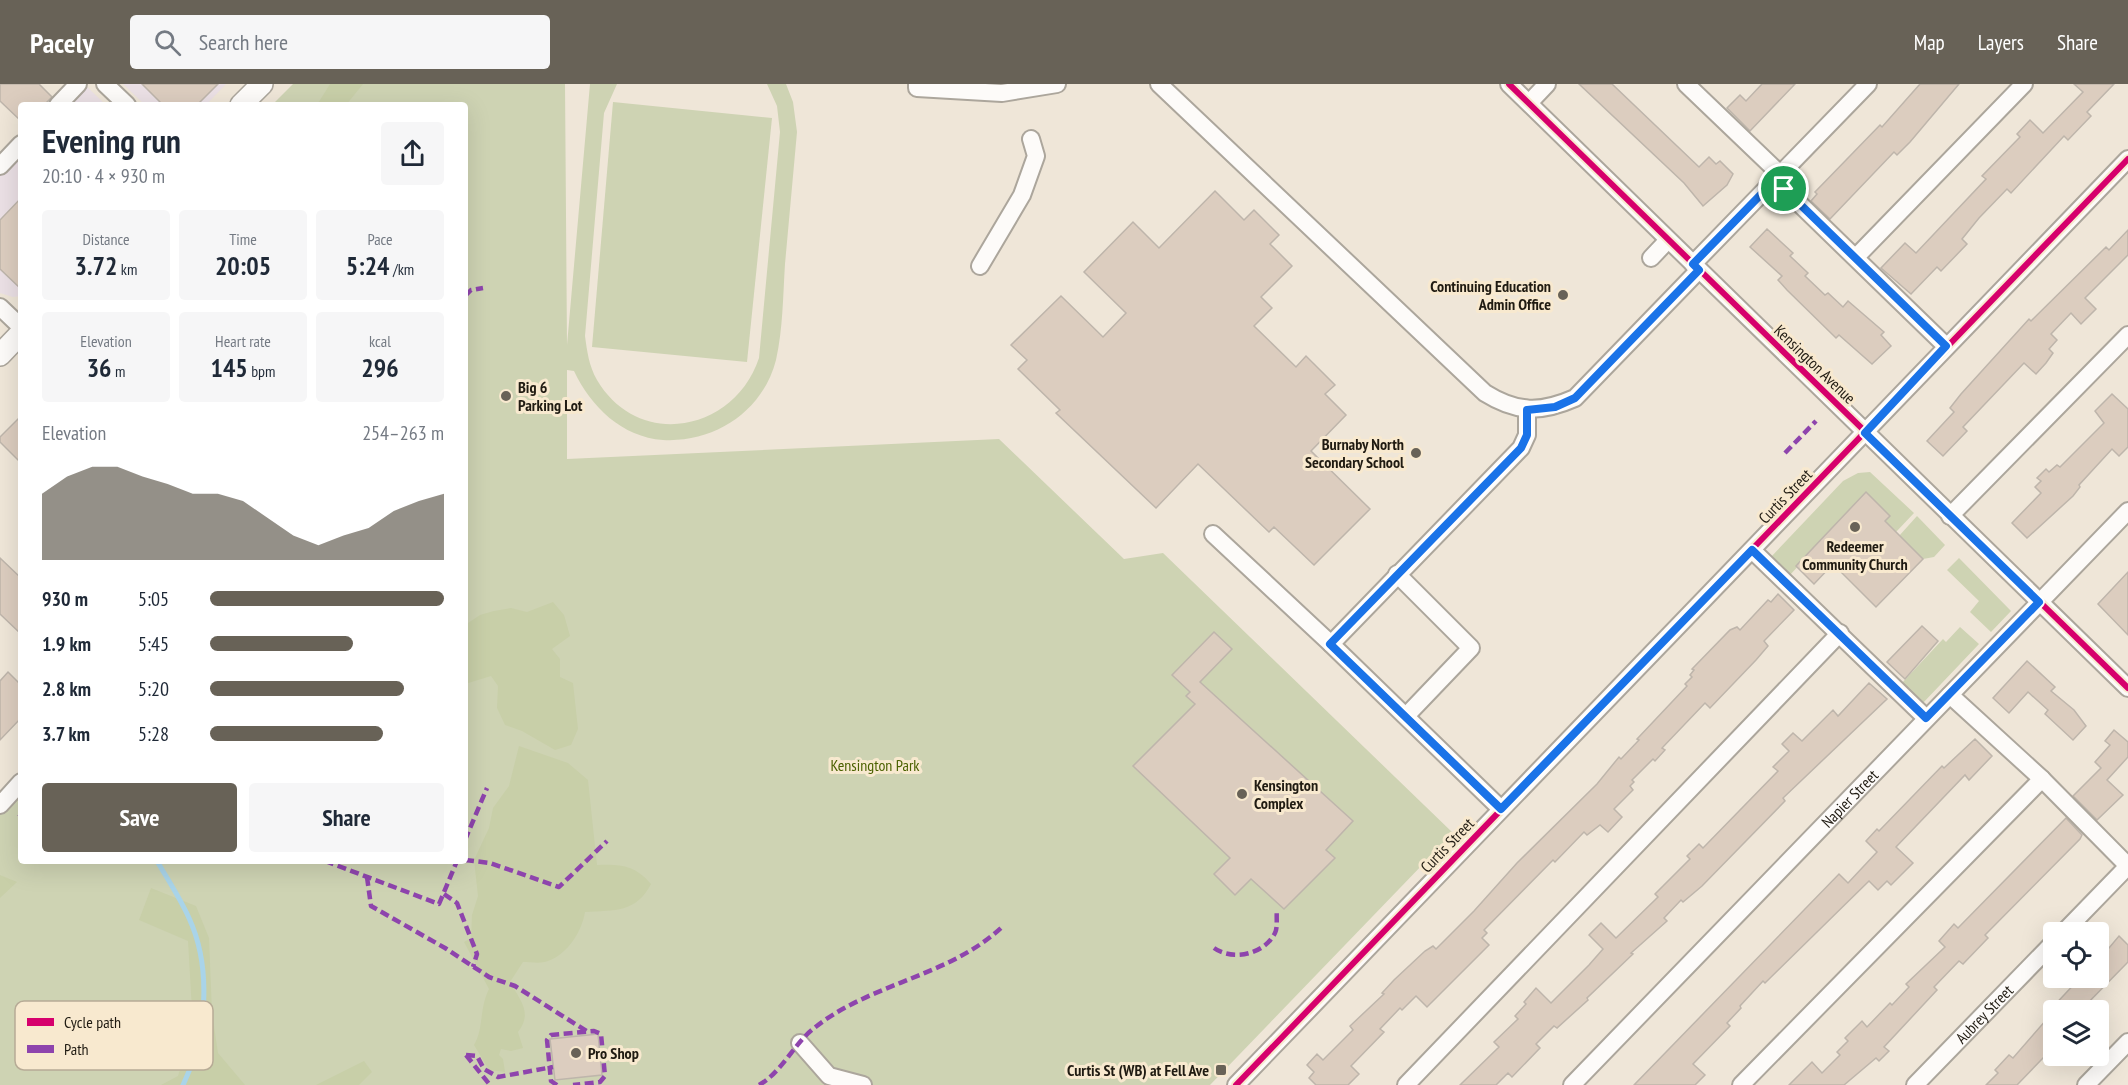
<!DOCTYPE html>
<html lang="en">
<head>
<meta charset="utf-8">
<style>
  :root { --surface:#fff; --page:#f6f6f7; --text:#1f2937; --muted:#747a83; --accent:#686257 }
  body { margin:0; font-family:"PT Sans Narrow",sans-serif; background:var(--page); color:var(--text); height:100vh; display:flex; flex-direction:column; font-size:22px; white-space:nowrap }
  * { box-sizing:border-box; margin:0 }
  p { font-size:20px; color:var(--muted) }
  .icon { flex:none; width:33px; height:33px; fill:none; stroke:currentColor; stroke-width:2; stroke-linecap:round; stroke-linejoin:round }
  .map { position:relative; flex:1; overflow:hidden }
  .sheet { position:absolute; left:18px; top:18px; width:450px; height:762px; display:flex; flex-direction:column; background:var(--surface); border-radius:6px; box-shadow:0 6px 24px #0002 }
  .sheet>* { flex:none }
  .controls { position:absolute; left:2043px; top:838px; display:grid; gap:12px }
  .controls a { display:grid; place-items:center; width:66px; height:66px; border-radius:6px; background:var(--surface); box-shadow:0 6px 24px #0002; font-size:30px }
  .pin { position:absolute; display:grid; place-items:center; width:51px; height:51px; color:#fff; margin:-26px; border:3px solid #fff; border-radius:50%; box-shadow:0 2px 6px #0007 }
  .round { display:grid; place-items:center; flex:none; width:63px; height:63px; border-radius:6px; background:var(--page) }
  .head { display:flex; align-items:center; justify-content:space-between; height:102px; padding:0 24px }
  h1 { font-size:33px; font-weight:800; line-height:45px }
  .stats { display:grid; grid-template-columns:repeat(3,1fr); gap:9px; height:102px; padding:6px 24px }
  .stats div { display:grid; align-content:center; border-radius:6px; background:var(--page); text-align:center }
  .stats b { font-size:26px; font-weight:800 }
  .stats small { font-size:16px; font-weight:400 }
  .stats p { font-size:16px }
  .chart { height:168px; padding:12px 24px }
  .chart p { display:flex; justify-content:space-between }
  .chart svg { width:100%; height:108px; margin-top:6px; fill:var(--accent); opacity:.7 }
  .cta { display:flex; gap:12px; margin-top:auto; padding:12px 24px }
  .cta a { flex:1; height:69px; border-radius:6px; background:var(--accent); color:#fff; font-size:24px; font-weight:800; line-height:69px; text-align:center }
  .cta a+a { background:var(--page); color:var(--text) }
  ul { padding:0 24px; list-style:none; font-size:20px }
  li { display:grid; grid-template-columns:96px 72px 1fr; align-items:center; height:45px }
  li i { height:15px; border-radius:8px; background:var(--accent) }
  header { display:flex; align-items:center; gap:36px; box-sizing:border-box; height:84px; padding:0 30px; background:var(--accent); color:#fff }
  header strong { font-size:28px }
  nav { display:flex; gap:33px; margin-inline-start:auto; font-size:21px }
  .search { width:420px; height:54px; background:var(--page); display:flex; align-items:center; gap:15px; box-sizing:border-box; padding:0 21px; border-radius:6px; color:var(--muted); font-size:22px }
  .map>svg:first-child { display:block }
  .commercial { fill:#ebe0e5 }
  .green { fill:#ced3b3 }
  .forest { fill:#c8cfa8 }
  .lines { fill:none; stroke-linecap:round; stroke-linejoin:round }
  .stream { stroke:#a9d4e9; stroke-width:5 }
  .building { fill:#dccdbf; stroke:#beb5ab; stroke-width:1.5 }
  .minor-casing { stroke:#aca69c; stroke-width:20 }
  .major-casing { stroke:#aca69c; stroke-width:24 }
  .minor { stroke:#fdfbf9; stroke-width:16 }
  .major { stroke:#fdfbf9; stroke-width:21 }
  .quiet { stroke:#8e44ad; stroke-width:4.5; stroke-dasharray:9 4.5; stroke-linecap:butt }
  .cycleway-casing { stroke:#f8e9cf; stroke-width:10 }
  .cycleway { stroke:#d6006c; stroke-width:6 }
  .route-casing { stroke:#fff; stroke-width:12 }
  .route { stroke:#1a73e8; stroke-width:8 }
  .poi-dot { fill:#686257; stroke:#f8e9cf; stroke-width:2 }
  .labels { text-anchor:middle; dominant-baseline:central; stroke-width:6; stroke-linejoin:round; paint-order:stroke }
  .poi-label { font-size:16px; font-weight:bold; fill:#201b12; stroke:#f8e9cf; text-anchor:end }
  .street-label { font-size:16px; fill:#201b12; stroke:#f8e9cf }
  .park-label { font-size:16px; fill:#4b6100; stroke:#f8e9cf }
  .key { fill:#f8e9cf; stroke:#b7ab96; stroke-width:1.5 }
  .key-label { font-size:16px; fill:#201b12 }
</style>
</head>
<body>
<header>
<strong>Pacely</strong>
<div class="search"><svg class="icon" aria-label="search" viewBox="0 0 24 24"><circle cx="10" cy="10" r="6"/><path d="M15 15l6 6"/></svg>Search here</div>
<nav><a>Map</a><a>Layers</a><a>Share</a></nav>
</header>
<div class="map">
<svg width="2128" height="1001" viewBox="0 0 2128 1001">
  <rect width="100%" height="100%" fill="#efe6d8"/>
  <g class="commercial">
    <polygon points="84,0 106,21 58,21"/>
    <polygon points="123,0 226,0 206,21 145,21"/>
    <polygon points="21,60 21,212 13,213 0,209 0,82"/>
  </g>
  <g class="green">
    <path d="M293 0H565L567 261 590 0H617L604 29 585 252C587 267 589 282 597 296 639 367 735 347 759 274L780 48 777 22 767 0H786L793 18 797 48C793 92 789 136 785 180 783 211 783 245 776 276 763 327 715 359 663 356 622 353 591 323 574 287L567 286V375L999 355 1124 475 1163 469 1453 749 1210 1001H0V731L21 708V777H465V21H272Z"/>
    <polygon points="613,18 772,34 747,278 592,263"/>
    <polygon points="1870,388 1914,429 1896,448 1885,437 1889,432 1866,408 1790,491 1771,473 1843,397 1858,389"/>
    <polygon points="1917,432 1945,461 1934,473 1923,475 1899,452"/>
    <polygon points="1959,474 2011,527 1991,548 1970,528 1979,517 1947,486"/>
    <polygon points="1960,543 1979,560 1922,620 1901,600 1943,555 1946,558"/>
  </g>
  <g class="forest">
    <polygon points="330,0 363,0 346,21 317,21"/>
    <polygon points="553,518 564,531 570,552 552,565 560,575 560,593 573,599 578,645 571,661 555,666 522,647 505,641 497,624 498,602 491,592 465,600 465,541 480,531 494,527 511,524 527,528"/>
    <path d="M519 662 568 679 588 696 597 781C620 780 635 781 651 800 636 829 615 826 585 828 582 847 568 870 548 877 541 880 530 878 523 878L510 898C520 916 533 929 518 948L523 964 511 967 501 965 499 971 503 975 505 988 489 986 474 961C484 944 479 925 489 905L464 858 471 854 472 831 478 812 474 776 489 744 493 724 509 702Z"/>
    <polygon points="0,791 17,798 0,814"/>
    <polygon points="151,804 196,822 209,854 212,929 218,969 245,1001 161,1001 178,992 193,943 188,857 139,836"/>
    <polygon points="364,977 372,988 359,1001 316,1001"/>
  </g>
  <g class="lines">
    <path class="stream" d="M157 777C168 796 180 814 189 834 212 884 207 952 183 1001"/>
  </g>
  <g class="building">
    <polygon points="0,0 39,0 52,13 44,21 21,21 21,37 0,17"/>
    <polygon points="142,0 218,0 197,21 163,21"/>
    <polygon points="1579,0 1612,0 1699,83 1709,73 1716,80 1720,77 1733,90 1727,101 1703,122 1684,99"/>
    <polygon points="1762,0 1795,0 1750,47 1727,24 1740,11 1746,17"/>
    <polygon points="1920,0 1959,0 1910,58 1897,71 1894,68 1830,135 1811,117 1817,110 1815,108 1880,41 1882,43"/>
    <polygon points="2074,0 2114,0 2087,28 2091,32 2068,56 2064,52 2011,109 2007,105 1979,134 1962,155 1967,160 1941,187 1937,183 1911,210 1881,184 1905,159 1916,169 1986,95 1982,92 2020,53 2017,50 2030,36 2043,49 2083,8"/>
    <polygon points="1215,107 1244,136 1254,126 1279,151 1270,160 1292,182 1261,213 1272,224 1254,242 1296,283 1306,272 1335,301 1325,310 1346,331 1311,367 1370,425 1314,481 1274,443 1269,448 1198,380 1156,424 1056,329 1060,326 1018,285 1027,276 1011,261 1061,212 1103,253 1126,229 1084,188 1133,138 1159,164"/>
    <polygon points="21,114 21,205 0,185 0,136"/>
    <polygon points="1767,145 1793,169 1790,172 1808,189 1805,192 1825,211 1828,209 1843,223 1848,217 1884,248 1881,251 1891,262 1872,280 1839,251 1836,254 1787,206 1778,196 1782,192 1750,163"/>
    <polygon points="2128,146 2128,171 2085,214 2096,225 2081,240 2071,229 2051,250 2057,256 2049,265 2053,269 2046,279 2036,290 2024,279 1963,343 1967,347 1943,372 1927,357 1954,328 1950,324 1961,310 2029,235 2031,237 2106,163 2109,166"/>
    <polygon points="2112,310 2128,325 2128,363 2119,372 2112,365 2079,401 2080,403 2073,412 2027,454 2012,439 2041,409 2035,403 2041,397 2037,394 2046,385 2049,388 2057,381 2060,383 2104,339 2095,327"/>
    <polygon points="21,332 21,379 0,358 0,353"/>
    <polygon points="1866,408 1890,432 1885,437 1923,475 1876,523 1833,480 1814,500 1796,482"/>
    <polygon points="0,474 21,494 21,550 0,530"/>
    <polygon points="2128,488 2128,551 2098,520"/>
    <polygon points="1778,510 1794,526 1764,557 1768,562 1756,576 1710,624 1705,619 1662,664 1665,666 1655,677 1653,675 1632,696 1634,698 1630,702 1633,706 1614,725 1622,733 1608,748 1600,741 1587,751 1584,748 1555,778 1553,776 1484,846 1487,849 1482,854 1489,861 1427,923 1416,912 1402,926 1400,924 1380,945 1384,948 1351,982 1359,990 1348,1001 1316,1001 1309,994 1314,988 1307,981 1317,970 1323,976 1353,946 1350,942 1384,910 1382,909 1394,896 1425,867 1433,862 1436,865 1474,827 1517,779 1597,700 1619,673 1621,675 1639,656 1637,655 1687,602 1685,600 1692,593 1690,591 1694,586 1692,585 1730,546 1737,543 1740,546 1768,516 1771,518"/>
    <polygon points="1922,542 1938,557 1905,595 1887,578"/>
    <polygon points="1214,548 1232,565 1200,598 1353,737 1326,766 1335,774 1284,825 1251,795 1235,811 1214,790 1230,774 1133,682 1195,620 1186,612 1190,608 1172,591"/>
    <polygon points="2027,577 2055,603 2051,607 2074,626 2086,642 2073,656 2045,630 2048,626 2028,608 2009,629 1993,614"/>
    <polygon points="8,588 21,601 21,634 0,656 0,597"/>
    <polygon points="1869,599 1887,615 1783,714 1785,717 1702,802 1683,818 1681,816 1664,834 1667,837 1631,869 1633,870 1587,914 1588,916 1557,944 1554,942 1536,960 1540,964 1512,993 1508,989 1496,1001 1460,1001 1499,963 1494,958 1518,935 1515,932 1526,920 1524,918 1536,904 1551,919 1589,881 1603,865 1589,851 1601,839 1616,854 1658,813 1655,810 1690,775 1687,772 1699,760 1703,764 1778,687 1773,683 1789,667 1782,660 1793,649 1802,657 1833,626 1838,632"/>
    <polygon points="2114,646 2128,658 2128,673 2107,696 2123,711 2097,736 2073,712 2101,684 2095,678 2110,661 2105,657"/>
    <polygon points="1975,655 1992,672 1969,696 1965,691 1896,763 1913,779 1891,801 1887,797 1878,806 1869,797 1765,899 1763,897 1740,922 1741,924 1727,939 1730,942 1693,980 1705,991 1695,1001 1634,1001 1839,790 1848,799 1877,768 1866,757 1877,745 1879,747 1942,682 1944,684"/>
    <polygon points="2066,734 2082,751 2080,755 1985,851 1988,854 1963,880 1959,877 1934,903 1937,906 1884,963 1889,967 1879,977 1876,974 1844,1001 1789,1001 1812,978 1822,989 1840,971 1837,968 1848,957 1845,954 1862,937 1867,943 1890,919 1892,921 1909,903 1906,900 1945,863 1939,857 1954,840 1958,844"/>
    <polygon points="2119,852 2128,861 2128,878 2080,927 2049,927 2080,894 2098,894 2098,877"/>
    <polygon points="2054,927 2054,963 2043,974 2017,1001 1986,1001 1998,989 1995,986 2009,971 2013,974"/>
    <polygon points="598,950 602,991 555,996 550,955"/>
  </g>
  <g class="lines">
    <g class="minor-casing">
      <g id="minor">
        <polyline points="105,0 127,21"/>
        <polyline points="917,0 917,4 1002,9 1057,0"/>
        <path d="M1159 0 1485 309C1517 329 1541 329 1575 314L1699 186"/>
        <polyline points="1509,0 2128,604"/>
        <polyline points="1686,0 1780,90"/>
        <polyline points="1529,19 1547,0"/>
        <polyline points="58,21 78,0"/>
        <polyline points="0,82 21,60"/>
        <polyline points="1775,96 1946,262"/>
        <polyline points="1857,172 2024,0"/>
        <polyline points="1651,174 1668,156"/>
        <polyline points="1693,180 1868,0"/>
        <polyline points="980,182 1022,111 1036,72 1031,55"/>
        <polyline points="0,223 21,243"/>
        <polyline points="1950,432 2128,251"/>
        <polyline points="1213,450 1331,560 1521,364 1527,351 1527,325"/>
        <polyline points="1752,466 1926,634"/>
        <polyline points="1397,490 1471,564 1406,632"/>
        <polyline points="1331,560 1501,725"/>
        <polyline points="1950,611 2042,695 2128,782"/>
        <polyline points="0,721 21,698"/>
        <polyline points="2063,849 2128,782"/>
        <polyline points="800,959 829,992 863,1001"/>
        <polyline points="1236,1001 2128,75"/>
        <polyline points="1406,1001 1840,549"/>
        <path id="s1" d="M1572 1001 2128 427"/>
        <polyline points="1741,1001 2042,695"/>
        <path id="s2" d="M1915 1001 2054 858"/>
        <polyline points="2086,1001 2128,958"/>
      </g>
    </g>
    <g class="major-casing">
      <g id="major">
        <polyline points="241,21 262,0"/>
        <polyline points="0,271 21,249"/>
      </g>
    </g>
    <use href="#minor" class="minor"/>
    <use href="#major" class="major"/>
    <g class="quiet">
      <polyline points="465,212 471,206 483,204"/>
      <polyline points="1785,369 1816,337"/>
      <polyline points="19,730 21,732"/>
      <polyline points="465,756 487,704"/>
      <polyline points="465,776 490,779 559,803 607,757"/>
      <polyline points="325,777 439,820 457,777"/>
      <polyline points="367,793 371,822 445,864 489,893 515,902 588,948"/>
      <polyline points="444,810 457,819 477,870 473,883"/>
      <path d="M1214 864C1232 877 1264 871 1275 849 1278 843 1276 833 1277 826"/>
      <polyline points="466,971 477,972 484,985 498,993 553,983"/>
      <polyline points="466,971 490,1001"/>
      <polyline points="557,1001 551,997 547,956 551,951 594,947 601,950 605,992 600,998 573,1001"/>
      <path d="M759 1001C781 989 794 960 813 945 869 899 949 893 1002 843"/>
    </g>
    <g class="cycleway-casing">
      <g id="cycleway">
        <polyline points="1509,0 2128,604"/>
        <polyline points="1236,1001 2128,75"/>
      </g>
    </g>
    <use href="#cycleway" class="cycleway"/>
  </g>
  <g class="lines">
    <g class="route-casing">
      <polygon id="route" points="1775,96 1946,262 1865,349 2039,518 1926,634 1752,466 1501,725 1330,560 1521,364 1527,351 1527,326 1555,323 1575,314 1699,186 1693,180"/>
    </g>
    <use href="#route" class="route"/>
  </g>
  <g class="poi-dot">
    <circle cx="1563" cy="211" r="6"/>
    <circle cx="506" cy="312" r="6"/>
    <circle cx="1416" cy="369" r="6"/>
    <circle cx="1855" cy="443" r="6"/>
    <circle cx="1242" cy="710" r="6"/>
    <circle cx="576" cy="969" r="6"/>
    <rect x="1215" y="980" width="12" height="12" rx="3"/>
  </g>
  <g class="labels">
    <g class="poi-label">
      <text x="1551" y="202">Continuing Education<tspan x="1551" dy="18">Admin Office</tspan></text>
      <text x="518" y="303" text-anchor="start">Big 6<tspan x="518" dy="18">Parking Lot</tspan></text>
      <text x="1404" y="360">Burnaby North<tspan x="1404" dy="18">Secondary School</tspan></text>
      <text x="1855" y="462" text-anchor="middle">Redeemer<tspan x="1855" dy="18">Community Church</tspan></text>
      <text x="1254" y="701" text-anchor="start">Kensington<tspan x="1254" dy="18">Complex</tspan></text>
      <text x="588" y="969" text-anchor="start">Pro Shop</text>
      <text x="1209" y="986">Curtis St (WB) at Fell Ave</text>
    </g>
    <g class="street-label">
      <text transform="translate(1815 280) rotate(44)">Kensington Avenue</text>
      <text transform="translate(1785 412) rotate(-46)">Curtis Street</text>
      <text stroke="none"><textPath href="#s1" startOffset="399">Napier Street</textPath></text>
      <text transform="translate(1447 761) rotate(-46)">Curtis Street</text>
      <text stroke="none"><textPath href="#s2" startOffset="99">Aubrey Street</textPath></text>
    </g>
    <g class="park-label">
      <text x="875" y="681">Kensington Park</text>
    </g>
  </g>
  <rect x="15" y="917" width="198" height="69" rx="9" class="key"/>
  <rect x="27" y="934" width="27" height="8" fill="#d6006c"/>
  <rect x="27" y="961" width="27" height="8" fill="#8e44ad"/>
  <g class="key-label">
    <text x="64" y="944">Cycle path</text>
    <text x="64" y="971">Path</text>
  </g>
</svg>
<div class="controls">
<a><svg class="icon" aria-label="locate" viewBox="0 0 24 24"><circle cx="12" cy="12" r="6"/><path d="M12 2v4M12 18v4M2 12h4M18 12h4"/></svg></a>
<a><svg class="icon" aria-label="layers" viewBox="0 0 24 24"><path d="M12 4l9 5-9 5-9-5zM3 14l9 5 9-5"/></svg></a>
</div>
<div class="pin" style="left:1784px;top:105px;background:#1e9e55"><svg class="icon" aria-label="arrive" viewBox="0 0 24 24"><path d="M6 21V4h12l-3 4 3 4H6"/></svg></div>
<section class="sheet">
<div class="head"><div><h1>Evening run</h1><p>20:10 · 4 × 930 m</p></div><a class="round"><svg class="icon" aria-label="share" viewBox="0 0 24 24"><path d="M12 15V3M7 8l5-5 5 5M5 13v7h14v-7"/></svg></a></div>
<div class="stats">
<div><p>Distance</p><b>3.72<small> km</small></b></div>
<div><p>Time</p><b>20:05</b></div>
<div><p>Pace</p><b>5:24<small> /km</small></b></div>
</div>
<div class="stats">
<div><p>Elevation</p><b>36<small> m</small></b></div>
<div><p>Heart rate</p><b>145<small> bpm</small></b></div>
<div><p>kcal</p><b>296</b></div>
</div>
<div class="chart"><p><span>Elevation</span>254–263 m</p>
<svg viewBox="0 0 160 44" preserveAspectRatio="none"><path d="M0 44V17L10 10L20 6L30 6L40 10L50 13L60 17L70 17L80 20L90 27L100 34L110 38L120 34L130 31L140 24L150 20L160 17V44z"/></svg>
</div>
<ul>
<li><b>930 m</b>5:05<i style="width:100%"></i></li>
<li><b>1.9 km</b>5:45<i style="width:61%"></i></li>
<li><b>2.8 km</b>5:20<i style="width:83%"></i></li>
<li><b>3.7 km</b>5:28<i style="width:74%"></i></li>
</ul>
<div class="cta"><a>Save</a><a>Share</a></div>
</section>
</div>
</body>
</html>
